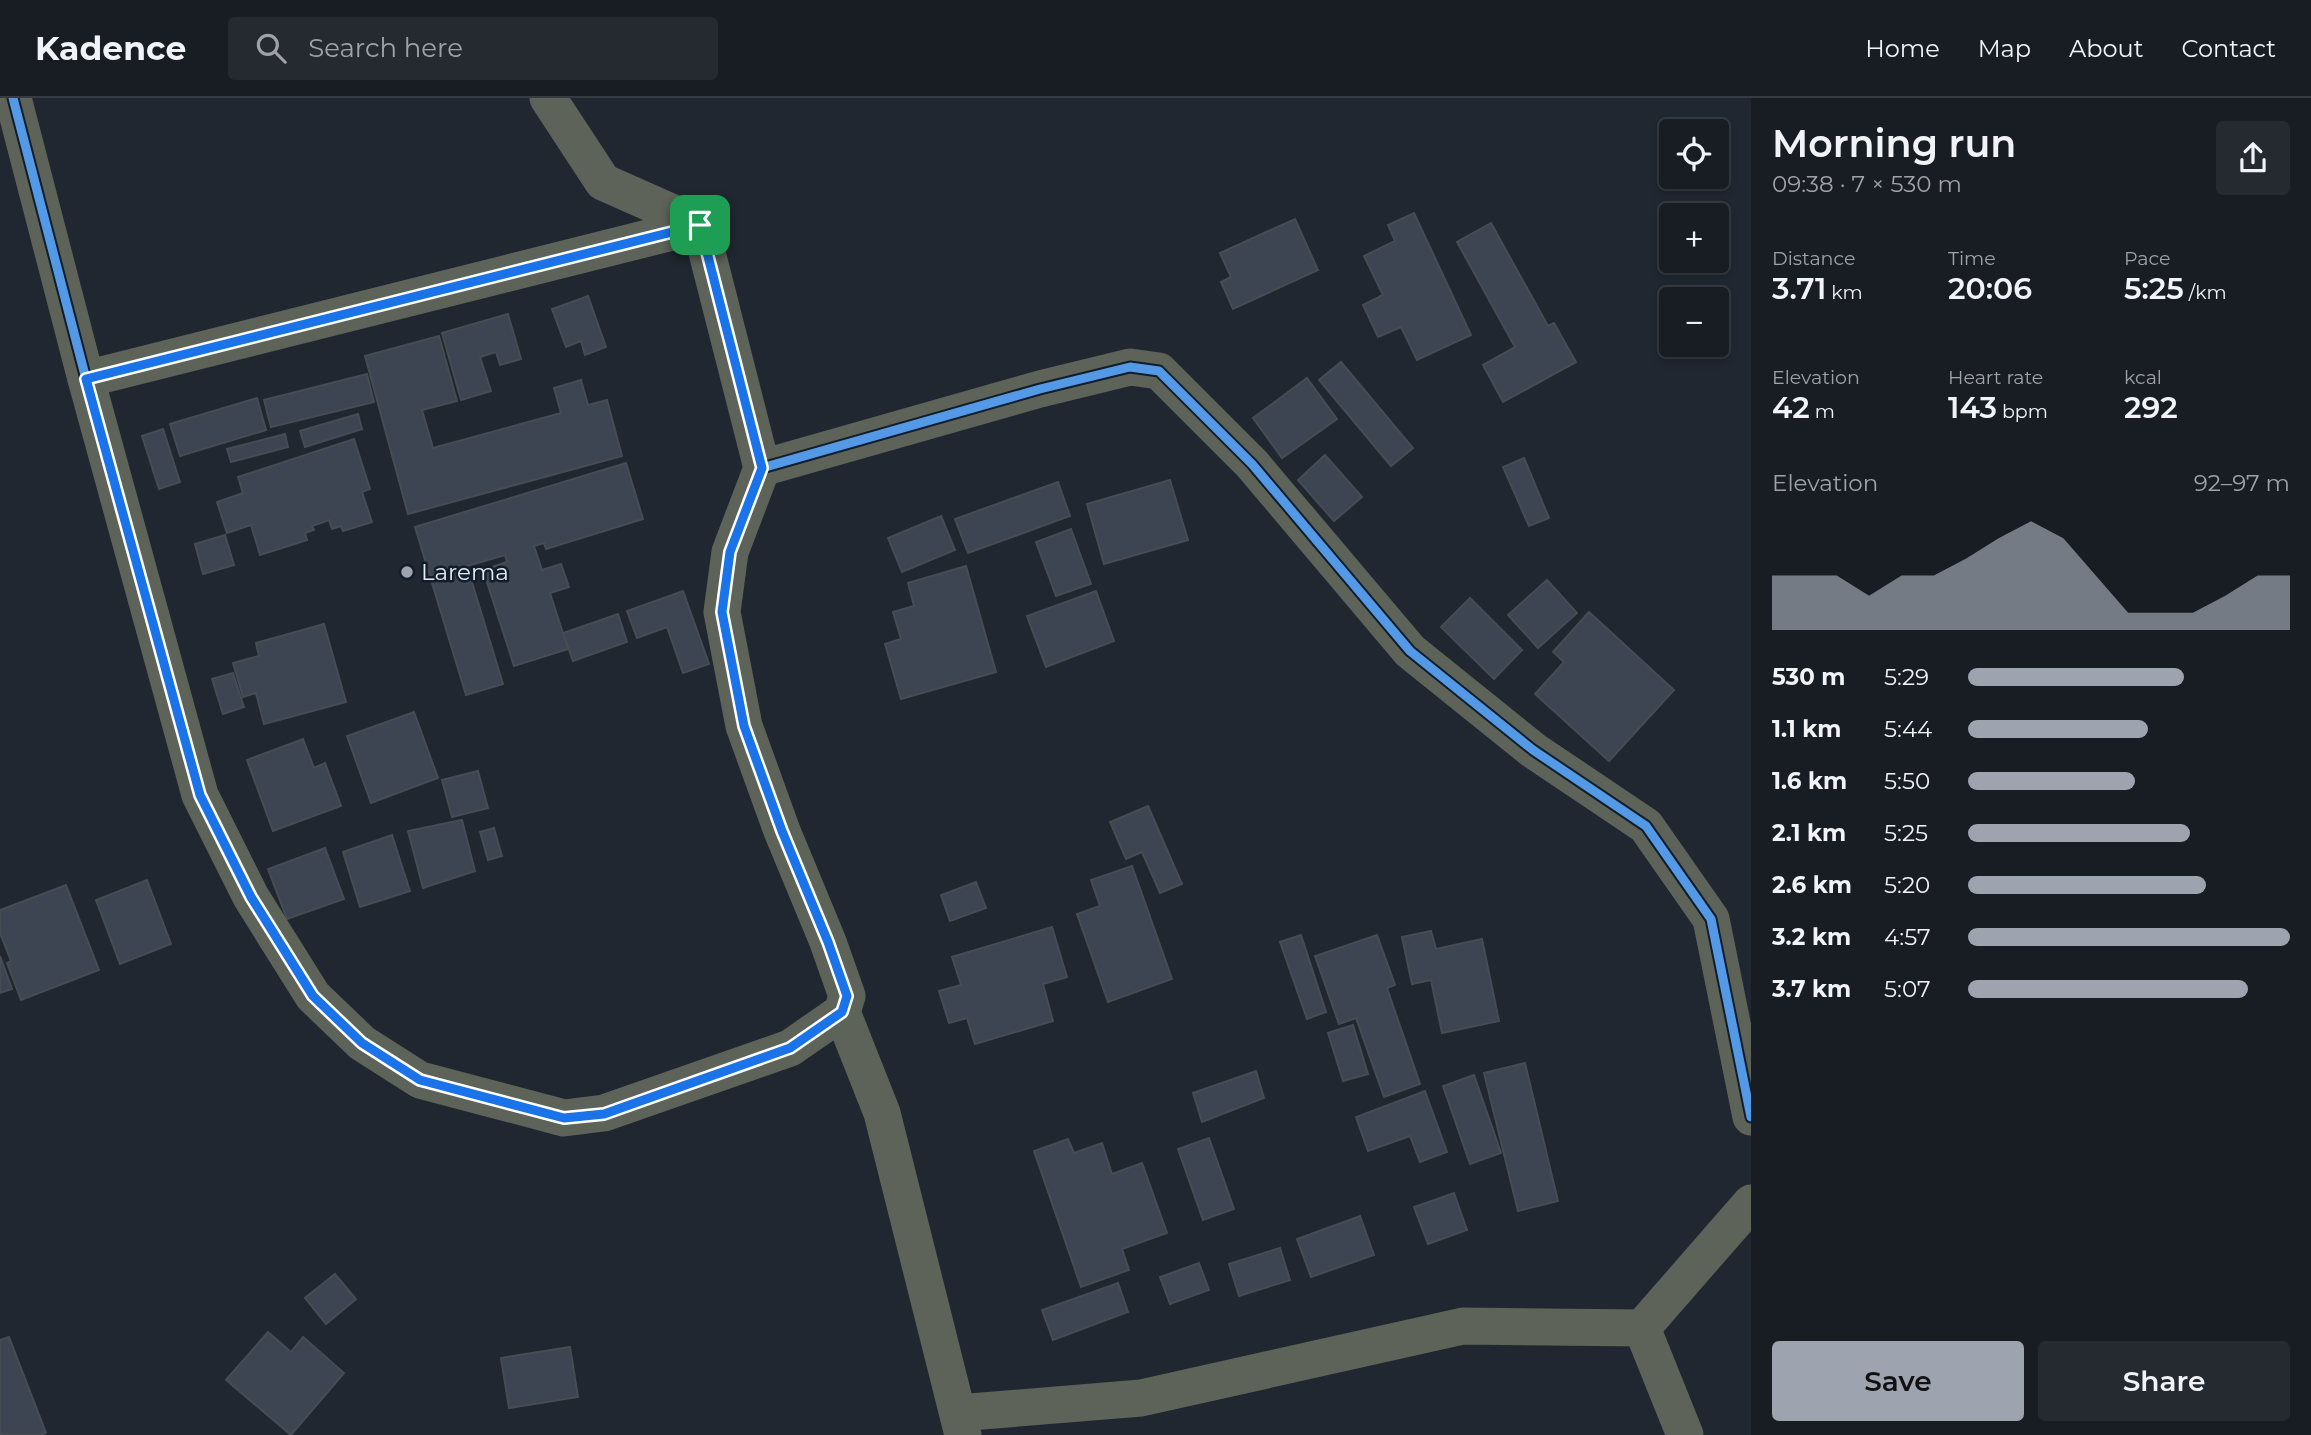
<!DOCTYPE html>
<html lang="en">
<head>
<meta charset="utf-8">
<style>
  :root { --surface:#181d24; --page:#252a31; --text:#f1f3f6; --muted:#9fa2a6; --line:#363b41; --accent:#9da4af }
  body { margin:0; font-family:Montserrat,sans-serif; background:var(--page); color:var(--text); height:100vh; display:flex; flex-direction:column; font-size:26px; white-space:nowrap }
  * { box-sizing:border-box; margin:0 }
  p { font-size:23px; color:var(--muted) }
  .icon { flex:none; width:38px; height:38px; fill:none; stroke:currentColor; stroke-width:2; stroke-linecap:round; stroke-linejoin:round }
  .map { position:relative; flex:1; overflow:hidden }
  .sheet { display:flex; flex-direction:column; background:var(--surface); width:560px }
  .sheet>* { flex:none }
  .buttons { position:absolute; left:1659px; top:21px; display:grid; gap:14px }
  .buttons a { display:grid; place-items:center; width:70px; height:70px; border-radius:7px; background:var(--surface); box-shadow:0 4px 10px #0003,0 0 0 2px var(--line); font-size:35px }
  .pin { position:absolute; display:grid; place-items:center; width:60px; height:60px; color:#fff; margin:-30px; border-radius:14px; box-shadow:0 4px 10px #0006 }
  .round { display:grid; place-items:center; flex:none; width:74px; height:74px; border-radius:7px; background:var(--page) }
  .headline { display:flex; align-items:center; justify-content:space-between; height:119px; padding:0 21px }
  h1 { font-size:38px; font-weight:600; line-height:52px }
  .figures { display:grid; grid-template-columns:repeat(3,1fr); gap:10px; height:119px; padding:7px 21px }
  .figures div { display:grid; align-content:center }
  .figures b { font-size:30px; font-weight:600 }
  .figures small { font-size:19px; font-weight:400 }
  .figures p { font-size:19px }
  .chart { height:196px; padding:14px 21px }
  .chart p { display:flex; justify-content:space-between }
  .chart svg { width:100%; height:126px; margin-top:7px; fill:var(--accent); opacity:.7 }
  .button { display:flex; gap:14px; margin-top:auto; padding:14px 21px }
  .button a { flex:1; height:80px; border-radius:7px; background:var(--accent); color:#111; font-size:28px; font-weight:600; line-height:80px; text-align:center }
  .button a+a { background:var(--page); color:var(--text) }
  ul { padding:0 21px; list-style:none; font-size:23px }
  li { display:grid; grid-template-columns:112px 84px 1fr; align-items:center; height:52px }
  li i { height:18px; border-radius:9px; background:var(--accent) }
  header { display:flex; align-items:center; gap:42px; box-sizing:border-box; height:98px; padding:0 35px; background:var(--surface); border-bottom:2px solid var(--line) }
  header strong { font-size:33px }
  nav { display:flex; gap:38px; margin-inline-start:auto; font-size:24px }
  .search { width:490px; height:63px; background:var(--page); display:flex; align-items:center; gap:18px; box-sizing:border-box; padding:0 24px; border-radius:7px; color:var(--muted); font-size:26px }
  main { display:flex; flex:1; min-height:0 }
  .map>svg:first-child { display:block }
  .building { fill:#3c4551; stroke:#464c53; stroke-width:2 }
  .lines { fill:none; stroke-linecap:round; stroke-linejoin:round }
  .street { stroke:#5d6358; stroke-width:37 }
  .cycleway-casing { stroke:#111d2b; stroke-width:13 }
  .cycleway { stroke:#5399e6; stroke-width:9 }
  .route-casing { stroke:#fff; stroke-width:14 }
  .route { stroke:#1a73e8; stroke-width:9 }
  .poi-dot { fill:#9da4af; stroke:#111d2b; stroke-width:2.5 }
  .labels { text-anchor:middle; dominant-baseline:central; stroke-width:5; stroke-linejoin:round; paint-order:stroke }
  .poi-label { font-size:23px; fill:#e0e8f3; stroke:#111d2b; text-anchor:start }
</style>
</head>
<body>
<header>
<strong>Kadence</strong>
<div class="search"><svg class="icon" aria-label="search" viewBox="0 0 24 24"><circle cx="10" cy="10" r="6"/><path d="M15 15l6 6"/></svg>Search here</div>
<nav><a>Home</a><a>Map</a><a>About</a><a>Contact</a></nav>
</header>
<main>
<div class="map">
<svg width="1751" height="1337" viewBox="0 0 1751 1337">
  <rect width="100%" height="100%" fill="#202730"/>
  <g class="building">
    <polygon points="1414,115 1471,237 1417,262 1401,229 1378,239 1363,207 1383,197 1364,158 1395,143 1388,127"/>
    <polygon points="1295,121 1318,172 1233,211 1221,184 1231,179 1220,155"/>
    <polygon points="1491,125 1548,228 1554,225 1576,264 1503,304 1483,267 1515,249 1457,144"/>
    <polygon points="588,198 606,249 585,257 581,243 566,249 552,211"/>
    <polygon points="508,216 521,261 500,267 496,254 480,259 491,293 461,302 442,235"/>
    <polygon points="439,238 457,303 422,312 433,350 561,315 554,290 581,282 588,307 607,302 622,358 408,416 365,258"/>
    <polygon points="1341,264 1413,350 1391,368 1319,282"/>
    <polygon points="367,276 374,304 271,329 264,302"/>
    <polygon points="1307,280 1337,321 1282,360 1253,320"/>
    <polygon points="257,300 266,332 180,358 170,326"/>
    <polygon points="358,316 362,331 305,349 300,333"/>
    <polygon points="163,331 180,384 159,391 142,338"/>
    <polygon points="285,336 288,349 231,364 227,351"/>
    <polygon points="354,341 370,391 362,394 372,424 343,433 341,428 332,431 329,422 312,428 314,432 305,435 307,442 260,457 251,427 227,435 217,404 243,395 238,379"/>
    <polygon points="1325,357 1362,399 1334,423 1298,382"/>
    <polygon points="1524,360 1549,420 1529,428 1503,369"/>
    <polygon points="626,365 643,421 546,451 544,445 534,448 542,472 561,466 569,489 550,495 568,551 514,568 483,472 507,464 505,457 467,468 503,586 466,597 415,429"/>
    <polygon points="1170,382 1188,442 1104,466 1087,406"/>
    <polygon points="1058,384 1070,418 968,455 955,421"/>
    <polygon points="941,418 955,452 902,474 888,440"/>
    <polygon points="1071,431 1091,486 1056,498 1036,444"/>
    <polygon points="225,437 234,467 203,476 195,446"/>
    <polygon points="966,468 996,574 901,601 885,546 901,541 893,514 914,508 908,485"/>
    <polygon points="1547,482 1577,515 1538,550 1508,517"/>
    <polygon points="683,493 709,566 683,575 667,529 637,540 627,513"/>
    <polygon points="1096,493 1114,543 1046,569 1027,518"/>
    <polygon points="1470,500 1522,552 1494,581 1441,529"/>
    <polygon points="1589,514 1674,592 1609,663 1535,596 1564,564 1553,554"/>
    <polygon points="618,516 627,544 573,563 563,535"/>
    <polygon points="324,526 346,604 264,626 256,595 243,599 233,565 259,558 256,545"/>
    <polygon points="233,575 244,609 223,616 212,581"/>
    <polygon points="414,614 438,680 371,705 347,638"/>
    <polygon points="303,641 314,670 325,665 341,708 273,733 247,662"/>
    <polygon points="478,673 488,710 452,719 442,682"/>
    <polygon points="1148,708 1182,786 1160,795 1142,754 1126,761 1110,724"/>
    <polygon points="462,722 475,773 423,790 408,733"/>
    <polygon points="494,730 502,758 488,762 480,734"/>
    <polygon points="392,737 410,793 360,809 343,754"/>
    <polygon points="325,750 344,801 287,821 268,771"/>
    <polygon points="1132,768 1172,881 1108,904 1077,816 1100,808 1091,782"/>
    <polygon points="147,782 171,846 120,866 96,802"/>
    <polygon points="976,784 986,810 950,823 941,797"/>
    <polygon points="66,787 99,872 21,902 7,865 11,863 0,835 0,812"/>
    <polygon points="1052,829 1067,879 1043,886 1053,923 975,946 967,920 949,925 939,893 961,887 952,859"/>
    <polygon points="1431,833 1436,851 1482,841 1499,923 1442,935 1431,882 1412,886 1402,839"/>
    <polygon points="1301,837 1326,914 1307,921 1280,844"/>
    <polygon points="1377,837 1395,887 1387,890 1420,986 1384,999 1356,920 1339,926 1315,858"/>
    <polygon points="0,858 12,891 0,895"/>
    <polygon points="1353,927 1368,976 1343,983 1328,935"/>
    <polygon points="1525,965 1558,1103 1518,1113 1484,975"/>
    <polygon points="1256,973 1264,1000 1202,1024 1193,995"/>
    <polygon points="1474,977 1501,1055 1470,1066 1443,988"/>
    <polygon points="1425,993 1447,1054 1420,1064 1410,1038 1368,1053 1356,1019"/>
    <polygon points="1209,1040 1234,1111 1203,1122 1178,1051"/>
    <polygon points="1068,1041 1074,1055 1102,1045 1112,1076 1142,1065 1167,1135 1122,1151 1129,1172 1081,1189 1034,1053"/>
    <polygon points="1454,1095 1467,1132 1428,1146 1414,1109"/>
    <polygon points="1360,1118 1374,1157 1311,1179 1297,1141"/>
    <polygon points="1280,1150 1290,1182 1239,1198 1229,1166"/>
    <polygon points="1199,1165 1209,1192 1170,1206 1160,1179"/>
    <polygon points="335,1176 356,1201 326,1226 305,1200"/>
    <polygon points="1118,1185 1128,1214 1053,1242 1042,1212"/>
    <polygon points="268,1234 291,1254 303,1239 344,1275 291,1337 226,1282"/>
    <polygon points="9,1239 46,1335 40,1337 0,1337 0,1242"/>
    <polygon points="570,1249 578,1299 509,1310 501,1260"/>
  </g>
  <g class="lines">
    <g class="street">
      <polyline points="13,0 86,281 700,127 762,370 1040,291 1130,269 1159,273 1252,366 1410,553 1533,652 1646,728 1711,821 1751,1019"/>
      <polyline points="548,0 603,84 700,127"/>
      <polyline points="86,281 200,697 251,799 313,898 362,945 420,982 564,1020 604,1015 790,950 842,914 847,898 828,844 782,733 744,628 722,514 730,454 762,370"/>
      <polyline points="842,914 882,1015 963,1337"/>
      <polyline points="1642,1230 1685,1337"/>
      <polyline points="958,1315 1141,1300 1463,1228 1642,1230 1751,1105"/>
    </g>
    <g class="cycleway-casing">
      <polyline id="cycleway" points="13,0 86,281 700,127 762,370 1040,291 1130,269 1159,273 1252,366 1410,553 1533,652 1646,728 1711,821 1751,1019"/>
    </g>
    <use href="#cycleway" class="cycleway"/>
  </g>
  <g class="lines">
    <g class="route-casing">
      <polygon id="route" points="700,127 762,370 730,454 722,514 744,628 782,733 828,844 847,898 842,914 790,950 604,1016 564,1020 420,982 362,945 313,898 251,799 200,697 86,281"/>
    </g>
    <use href="#route" class="route"/>
  </g>
  <circle class="poi-dot" cx="407" cy="474" r="7"/>
  <g class="labels">
    <g class="poi-label">
      <text x="421" y="474">Larema</text>
    </g>
  </g>
</svg>
<div class="buttons">
<a><svg class="icon" aria-label="locate" viewBox="0 0 24 24"><circle cx="12" cy="12" r="6"/><path d="M12 2v4M12 18v4M2 12h4M18 12h4"/></svg></a>
<a>+</a>
<a>−</a>
</div>
<div class="pin" style="left:700px;top:127px;background:#1e9e55"><svg class="icon" aria-label="arrive" viewBox="0 0 24 24"><path d="M6 21V4h12l-3 4 3 4H6"/></svg></div>
</div>
<section class="sheet">
<div class="headline"><div><h1>Morning run</h1><p>09:38 · 7 × 530 m</p></div><a class="round"><svg class="icon" aria-label="share" viewBox="0 0 24 24"><path d="M12 15V3M7 8l5-5 5 5M5 13v7h14v-7"/></svg></a></div>
<div class="figures">
<div><p>Distance</p><b>3.71<small> km</small></b></div>
<div><p>Time</p><b>20:06</b></div>
<div><p>Pace</p><b>5:25<small> /km</small></b></div>
</div>
<div class="figures">
<div><p>Elevation</p><b>42<small> m</small></b></div>
<div><p>Heart rate</p><b>143<small> bpm</small></b></div>
<div><p>kcal</p><b>292</b></div>
</div>
<div class="chart"><p><span>Elevation</span>92–97 m</p>
<svg viewBox="0 0 160 44" preserveAspectRatio="none"><path d="M0 44V25L10 25L20 25L30 32L40 25L50 25L60 19L70 12L80 6L90 12L100 25L110 38L120 38L130 38L140 32L150 25L160 25V44z"/></svg>
</div>
<ul>
<li><b>530 m</b>5:29<i style="width:67%"></i></li>
<li><b>1.1 km</b>5:44<i style="width:56%"></i></li>
<li><b>1.6 km</b>5:50<i style="width:52%"></i></li>
<li><b>2.1 km</b>5:25<i style="width:69%"></i></li>
<li><b>2.6 km</b>5:20<i style="width:74%"></i></li>
<li><b>3.2 km</b>4:57<i style="width:100%"></i></li>
<li><b>3.7 km</b>5:07<i style="width:87%"></i></li>
</ul>
<div class="button"><a>Save</a><a>Share</a></div>
</section>
</main>
</body>
</html>
